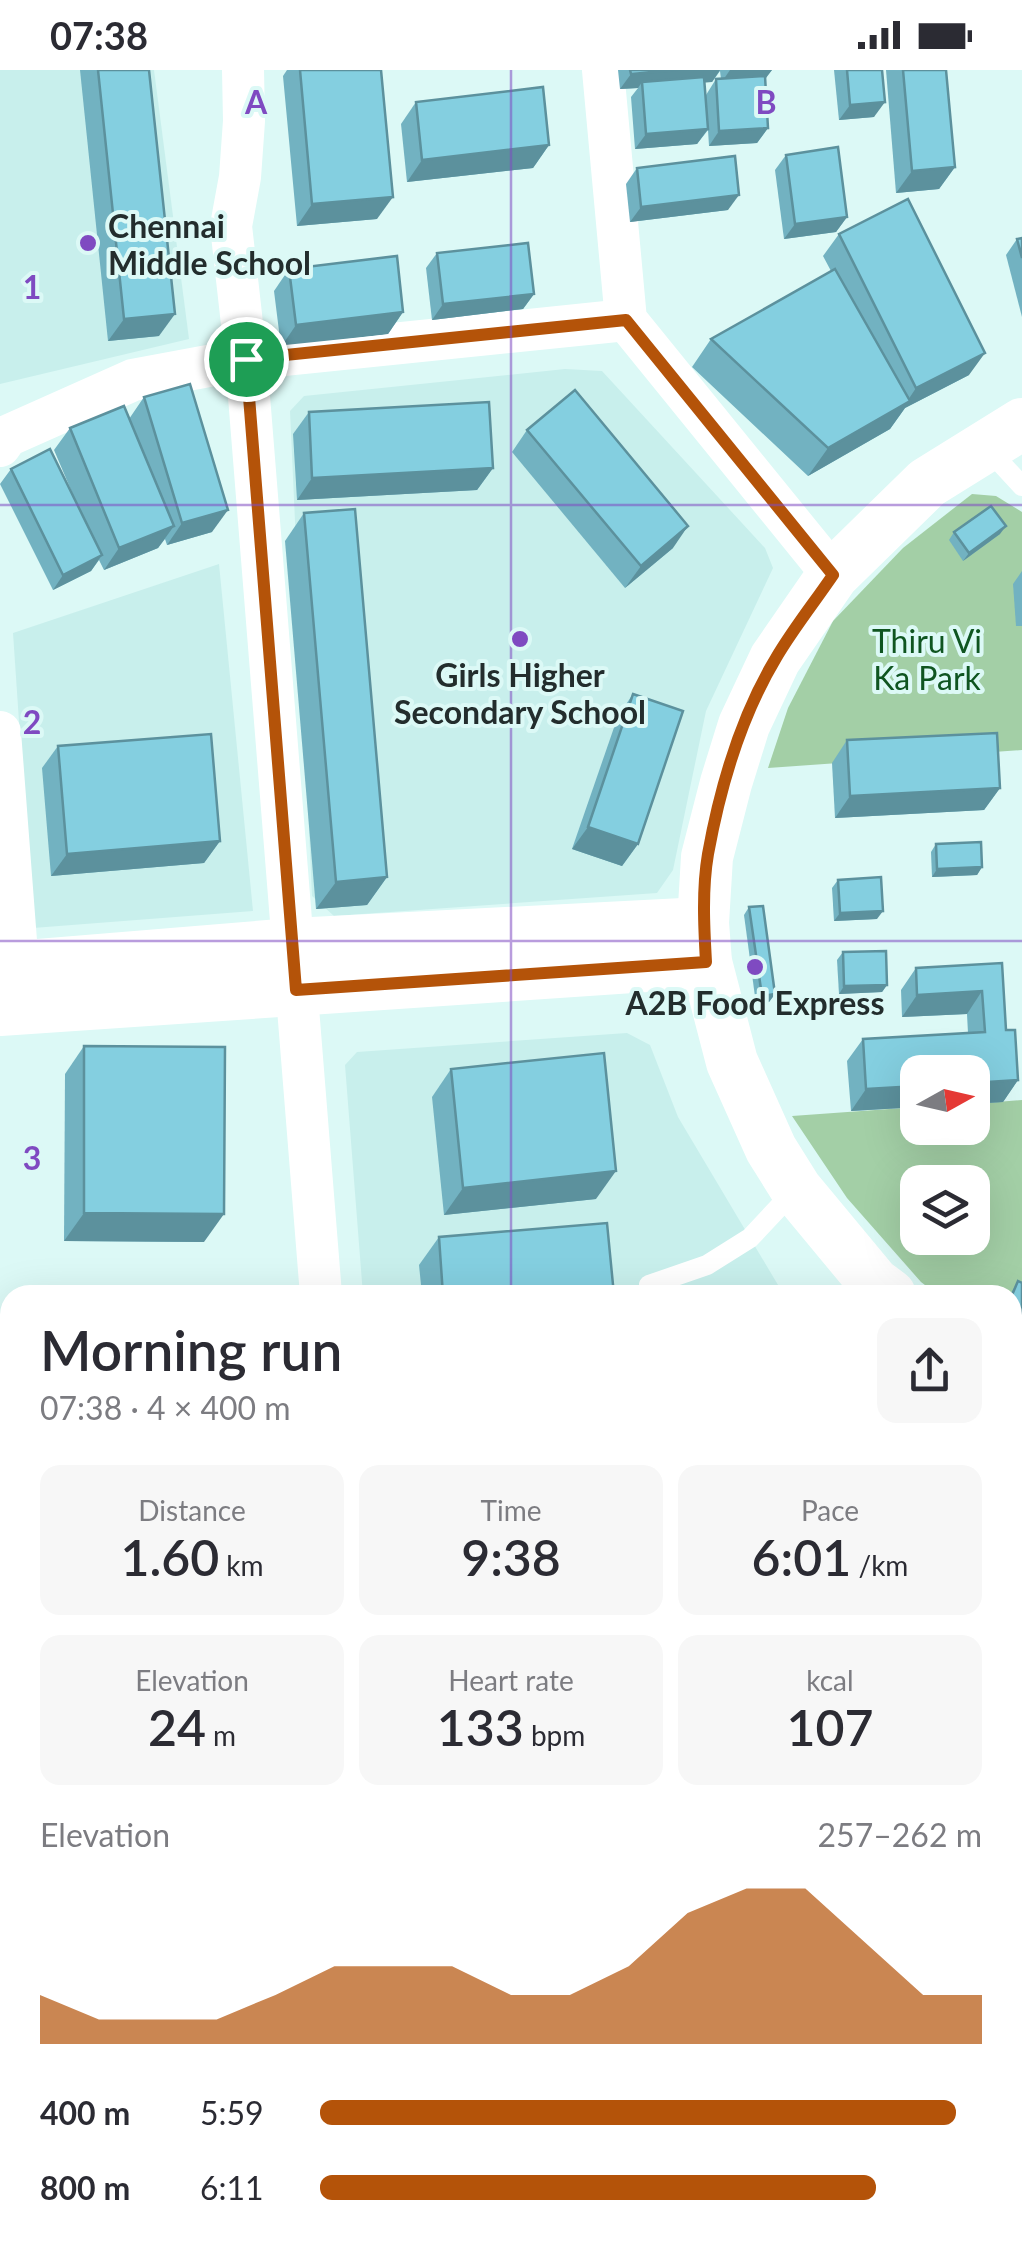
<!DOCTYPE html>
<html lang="en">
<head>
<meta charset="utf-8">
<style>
  :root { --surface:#fff; --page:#f7f7f7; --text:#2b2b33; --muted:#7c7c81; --accent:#b45309 }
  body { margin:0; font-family:Lato,sans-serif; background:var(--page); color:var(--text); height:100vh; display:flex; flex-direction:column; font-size:38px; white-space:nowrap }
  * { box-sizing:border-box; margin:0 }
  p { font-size:32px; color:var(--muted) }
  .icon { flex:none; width:55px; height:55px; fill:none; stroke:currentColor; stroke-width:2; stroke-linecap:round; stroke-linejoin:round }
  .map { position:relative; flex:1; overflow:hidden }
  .panel { position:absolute; left:0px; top:1215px; width:1022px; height:962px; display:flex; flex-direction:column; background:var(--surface); border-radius:30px 30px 0 0; box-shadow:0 10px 40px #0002 }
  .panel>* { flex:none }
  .needle { width:65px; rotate:82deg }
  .buttons { position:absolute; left:900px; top:985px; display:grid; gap:20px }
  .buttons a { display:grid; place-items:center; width:90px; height:90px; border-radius:20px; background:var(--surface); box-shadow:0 10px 40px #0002; font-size:50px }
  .pin { position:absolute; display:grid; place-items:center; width:85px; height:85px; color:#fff; margin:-42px; border:5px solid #fff; border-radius:50%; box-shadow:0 2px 10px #0007 }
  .round { display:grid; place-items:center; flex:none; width:105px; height:105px; border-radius:20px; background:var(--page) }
  .overview { display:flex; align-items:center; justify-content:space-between; height:170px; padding:0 40px }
  h1 { font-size:55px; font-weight:600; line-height:75px }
  .stats { display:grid; grid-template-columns:repeat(3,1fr); gap:15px; height:170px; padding:10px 40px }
  .stats div { display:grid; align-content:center; border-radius:20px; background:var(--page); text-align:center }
  .stats b { font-size:50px; font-weight:600 }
  .stats small { font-size:28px; font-weight:400 }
  .stats p { font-size:28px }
  .chart { height:280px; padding:20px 40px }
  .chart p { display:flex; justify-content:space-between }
  .chart svg { width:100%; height:180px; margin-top:10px; fill:var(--accent); opacity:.7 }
  ul { padding:0 40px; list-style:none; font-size:32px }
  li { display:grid; grid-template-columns:160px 120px 1fr; align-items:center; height:75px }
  li i { height:25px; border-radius:12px; background:var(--accent) }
  .status { display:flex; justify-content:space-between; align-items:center; height:70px; padding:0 50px; background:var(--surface); direction:ltr }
  .status svg { height:28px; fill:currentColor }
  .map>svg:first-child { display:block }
  .built { fill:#c8efec }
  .green { fill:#a3cfa6; fill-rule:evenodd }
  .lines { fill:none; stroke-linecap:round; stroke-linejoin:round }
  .service { stroke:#fff; stroke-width:20 }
  .minor { stroke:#fff; stroke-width:42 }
  .tertiary { stroke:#fff; stroke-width:52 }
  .wall { fill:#72b2c1; fill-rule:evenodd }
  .shaded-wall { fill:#5c919d }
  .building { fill:#84cfe0; stroke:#5c919d; stroke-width:2.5 }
  .route-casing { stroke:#fff; stroke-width:20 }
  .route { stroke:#b45309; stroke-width:12 }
  .grid { fill:none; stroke:#7f4ac1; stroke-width:2.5; stroke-opacity:0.55 }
  .poi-dot { fill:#7f4ac1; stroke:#dcf9f6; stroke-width:4 }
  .labels { text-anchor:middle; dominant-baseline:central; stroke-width:8; stroke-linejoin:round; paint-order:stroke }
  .poi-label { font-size:32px; font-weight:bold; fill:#232d2d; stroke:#dcf9f6 }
  .park-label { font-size:32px; fill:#0f5520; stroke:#dcf9f6 }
  .grid-label { font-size:32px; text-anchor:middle; font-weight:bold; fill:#7f4ac1; stroke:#dcf9f6; stroke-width:8; stroke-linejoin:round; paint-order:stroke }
</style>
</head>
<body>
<div class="status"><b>07:38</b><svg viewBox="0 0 49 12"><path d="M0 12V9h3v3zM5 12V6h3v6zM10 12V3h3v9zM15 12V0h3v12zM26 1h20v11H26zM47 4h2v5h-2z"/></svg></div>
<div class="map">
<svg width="1022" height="2177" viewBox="0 0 1022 2177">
  <rect width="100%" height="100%" fill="#dcf9f6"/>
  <g class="built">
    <polygon points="0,0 154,0 189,269 0,314"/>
    <polygon points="565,299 602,301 765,478 773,498 706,641 673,800 657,823 334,846 312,826 290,341 304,326"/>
    <polygon points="219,494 253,841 33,858 13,563"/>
    <polygon points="627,963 650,975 678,1047 784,1225 363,1225 345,995 357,982"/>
  </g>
  <g class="green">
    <polygon points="972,424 996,426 1022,442 1022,680 768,698 788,638 833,551 903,478"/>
    <path d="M1022 1030V1277L1013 1273 1012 1225H938L921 1212 847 1128 792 1046 917 1037 918 1058H972L973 1034ZM918 1112H972V1168H918Z"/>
  </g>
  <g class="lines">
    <g class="service">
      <polyline points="986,377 1022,416"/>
      <polyline points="649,1215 707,1195 750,1168 795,1120"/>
    </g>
    <g class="minor">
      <polyline points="243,0 244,51 240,107 231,156 246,289 321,1225"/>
      <polyline points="603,0 626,250 833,505"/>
      <polyline points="0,376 7,366 133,310 246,289 626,250"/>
      <polyline points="0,662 18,897"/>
      <polyline points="0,1480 10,1481"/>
      <polyline points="1012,1837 1022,1837"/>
      <polyline points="0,1985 10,1984"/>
      <polyline points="872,2168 872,2177"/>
    </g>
    <g class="tertiary">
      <polyline points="0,898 293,874 703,853"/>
      <polyline points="0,940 706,892"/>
      <polyline points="890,1225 874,1213 796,1119 771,1079 732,992 706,892 703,853 707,787 726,713 744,655 775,589 833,505 927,413 1022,354"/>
      <polyline points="1012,1305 1022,1311"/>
    </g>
  </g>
  <g class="wall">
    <polygon points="80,0 149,0 159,266 108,271"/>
    <polygon points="287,0 381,0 377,149 297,156 283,6"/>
    <path d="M618 0H772L765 8 768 58 757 73 709 76 708 60 697 74 635 79 631 27 638 18 620 19ZM720 1 721 9H716L706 25 704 12H712Z"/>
    <polygon points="834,0 882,0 874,47 839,50"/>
    <polygon points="886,0 946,0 955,97 939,119 896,123"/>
    <polygon points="416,32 549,75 533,98 407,112 401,54"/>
    <polygon points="786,85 847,147 836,162 784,169 775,100"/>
    <polygon points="637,98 728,140 630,152 626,114"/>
    <polygon points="839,164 969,305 905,338 890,359 808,406 692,297 711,269 831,201 823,186"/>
    <polygon points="1022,168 1022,247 1006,185 1017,169"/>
    <polygon points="437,183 534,224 523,239 432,250 426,198"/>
    <polygon points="289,199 403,242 388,264 281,277 274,221"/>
    <polygon points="144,327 212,462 167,475 165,469 158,478 104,500 99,490 91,501 53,520 0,414 11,399 74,427 54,380 70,358 129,349"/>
    <polygon points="309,342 493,398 477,420 297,430 293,364"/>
    <polygon points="527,360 673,478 625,518 512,382"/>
    <polygon points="304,443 387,807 367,835 316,839 285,471"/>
    <polygon points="954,462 1000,464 963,491 949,470"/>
    <polygon points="1022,501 1022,556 1016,556 1013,514"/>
    <polygon points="633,624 638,774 622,796 572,779 618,646"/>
    <polygon points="847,670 1000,718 984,740 835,748 832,693"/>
    <polygon points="58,676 220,771 204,793 51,806 42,698"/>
    <polygon points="936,774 982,797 977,805 932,807 931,782"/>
    <polygon points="838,810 877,849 834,851 832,818"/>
    <polygon points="749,837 775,924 769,932 756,934 744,845"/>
    <polygon points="843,882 887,915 882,922 839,924 837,890"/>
    <polygon points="1002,893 1006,960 1018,1010 1003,1032 851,1041 847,991 863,969 968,963 967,944 902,947 901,920 916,898"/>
    <polygon points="84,976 204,1172 64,1171 65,1004"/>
    <polygon points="451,999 596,1129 444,1145 432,1027"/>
    <polygon points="439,1167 614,1225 422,1225 419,1195"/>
    <polygon points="1018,1211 1022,1213 1022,1254 1012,1250 1012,1225 1010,1225"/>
    <polygon points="1012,1890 1022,2026 1012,2027"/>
    <polygon points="452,2168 501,2168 495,2177 387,2177 389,2175 452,2175"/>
    <rect x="550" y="2168" width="134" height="9"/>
    <polygon points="691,2168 805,2168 805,2169 799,2177 691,2177"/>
    <polygon points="894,2168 962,2168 963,2170 958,2177 895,2177"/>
  </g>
  <g class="shaded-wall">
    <polygon points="679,0 720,0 712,12 642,18 642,12 638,18 620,19 631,4"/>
    <polygon points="730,0 772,0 766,8 721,13"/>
    <polygon points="885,32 874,47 839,50 850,35"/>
    <polygon points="768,58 757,73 709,76 719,61"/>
    <polygon points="708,59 697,74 635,79 646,64"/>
    <polygon points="549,75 533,98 407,112 422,90"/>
    <polygon points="955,97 939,119 896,123 912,101"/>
    <polygon points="739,125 728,140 630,152 641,137"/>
    <polygon points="393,127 377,149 297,156 312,134"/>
    <polygon points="847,147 836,162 784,169 795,154"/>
    <polygon points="534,224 523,239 432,250 443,234"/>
    <polygon points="403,242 388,264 281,277 296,255"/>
    <polygon points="175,244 159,266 108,271 124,249"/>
    <polygon points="985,283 969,305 905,338 890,359 808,406 828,378 906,333 916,318"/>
    <polygon points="493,398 477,420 297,430 312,408"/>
    <polygon points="228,440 212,462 167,475 182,453"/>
    <polygon points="174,456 158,478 104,500 119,478"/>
    <polygon points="688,456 673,478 625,518 641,496"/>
    <polygon points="1006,456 1000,464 963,491 969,483"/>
    <polygon points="102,485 91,501 53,520 63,505"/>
    <polygon points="1000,718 984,740 835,748 850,726"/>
    <polygon points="588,757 638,774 622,796 572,779"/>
    <polygon points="220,771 204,793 51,806 67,784"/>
    <polygon points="982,797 977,805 932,807 937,799"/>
    <polygon points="387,807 367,835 316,839 336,812"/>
    <polygon points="883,841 877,849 834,851 840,843"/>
    <polygon points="887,915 882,922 839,924 844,916"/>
    <polygon points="982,921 967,944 902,947 917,925"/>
    <polygon points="775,924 769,932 756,934 762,926"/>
    <polygon points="1018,1010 1003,1032 972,1034 972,1013"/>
    <polygon points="918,1016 918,1037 851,1041 866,1019"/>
    <polygon points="616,1101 596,1129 444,1145 463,1118"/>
    <polygon points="84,1143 224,1144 204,1172 64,1171"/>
    <polygon points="10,1660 10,1682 0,1682 0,1661"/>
    <polygon points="10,1829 10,1849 0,1851 0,1830"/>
    <polygon points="1022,2005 1022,2026 1012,2027 1012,2014 1018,2006"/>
    <polygon points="10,2134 10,2149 0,2150 0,2135"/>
    <polygon points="353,2168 444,2168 440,2174 350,2172"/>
    <polygon points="460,2168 501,2168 495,2177 453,2177"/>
    <polygon points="751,2169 805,2169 799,2177 745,2177"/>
    <polygon points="702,2170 746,2170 741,2177 697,2177"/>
    <polygon points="963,2170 958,2177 902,2177 906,2172"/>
  </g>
  <g class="building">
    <polygon points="98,0 149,0 175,244 124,249"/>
    <polygon points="300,0 381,0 393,127 312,134"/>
    <polygon points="630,0 679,0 631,4"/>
    <polygon points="847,0 882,0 885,32 850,35"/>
    <polygon points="903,0 946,0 955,97 912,101"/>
    <polygon points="765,6 768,58 719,61 716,9"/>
    <polygon points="704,7 708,59 646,64 642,12"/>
    <polygon points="543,17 549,75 422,90 416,32"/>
    <polygon points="838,77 847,147 795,154 786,85"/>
    <polygon points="735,86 739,125 641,137 637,98"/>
    <polygon points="908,129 985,283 916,318 839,164"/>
    <polygon points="1022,168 1022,188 1017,169"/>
    <polygon points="528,173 534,224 443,234 437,183"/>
    <polygon points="397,186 403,242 296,255 289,199"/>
    <polygon points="835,199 910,331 828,378 711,269"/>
    <polygon points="190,314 228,440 182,453 144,327"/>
    <polygon points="575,320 688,456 641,496 527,360"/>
    <polygon points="489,332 493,398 312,408 309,342"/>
    <polygon points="124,336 174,456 119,478 70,358"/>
    <polygon points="50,379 102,485 63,505 11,399"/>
    <polygon points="991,436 1006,456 969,483 954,462"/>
    <polygon points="355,439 387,807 336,812 304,443"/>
    <polygon points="633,624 683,641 638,774 588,757"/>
    <polygon points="997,663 1000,718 850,726 847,670"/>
    <polygon points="211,664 220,771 67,784 58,676"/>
    <polygon points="981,772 982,797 937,799 936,774"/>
    <polygon points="881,807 883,841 840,843 838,810"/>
    <polygon points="763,836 775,924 762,926 749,837"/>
    <polygon points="886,881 887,915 844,916 843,882"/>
    <polygon points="1002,893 1006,960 1015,960 1018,1010 972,1013 972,1002 918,1002 918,1016 866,1019 863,969 985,962 982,921 917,925 916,898"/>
    <polygon points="84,976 225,977 224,1144 84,1143"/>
    <polygon points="604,983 616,1101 463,1118 451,999"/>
    <polygon points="607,1153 614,1225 443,1225 439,1167"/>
    <polygon points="1018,1211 1022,1213 1022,1244 1012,1239 1012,1225"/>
    <polygon points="1012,1421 1022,1424 1022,1553 1014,1579"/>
    <polygon points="0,1508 10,1508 10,1660 0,1661"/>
    <polygon points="10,1764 10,1829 0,1830 0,1765"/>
    <polygon points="1022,1889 1022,2005 1018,2006 1012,1956 1012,1890"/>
    <polygon points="0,2007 10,2007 10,2134 0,2135"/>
    <rect x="561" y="2168" width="44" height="9"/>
    <polygon points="616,2168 684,2168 684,2177 617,2177"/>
    <rect x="702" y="2168" width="44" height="2"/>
    <rect x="751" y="2168" width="54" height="1"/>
    <polygon points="906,2168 962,2168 963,2170 906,2172"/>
    <rect x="389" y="2175" width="65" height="2"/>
  </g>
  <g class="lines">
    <g class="route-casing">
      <path id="route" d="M626 250 833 505C814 533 793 559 776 588 741 646 720 718 708 784 702 819 704 857 706 892L296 920 246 289Z"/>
    </g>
    <use href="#route" class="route"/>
  </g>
  <path class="grid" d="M511 0V1225M0 435H1022M0 871H1022M0 1306H10M1012 1306H1022M0 1742H10M1012 1742H1022M511 2168V2177"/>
  <g class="poi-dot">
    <circle cx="88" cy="173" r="10"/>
    <circle cx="520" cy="569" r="10"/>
    <circle cx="755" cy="897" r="10"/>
  </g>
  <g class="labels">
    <g class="poi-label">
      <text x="108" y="155" text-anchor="start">Chennai<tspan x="108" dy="37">Middle School</tspan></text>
      <text x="520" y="604">Girls Higher<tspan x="520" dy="37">Secondary School</tspan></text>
      <text x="755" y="932">A2B Food Express</text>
    </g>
    <g class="park-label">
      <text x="927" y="570">Thiru Vi<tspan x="927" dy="37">Ka Park</tspan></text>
    </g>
  </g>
  <g class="grid-label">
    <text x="256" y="44">A</text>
    <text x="766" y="44">B</text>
    <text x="32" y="229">1</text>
    <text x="32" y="664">2</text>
    <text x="32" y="1100">3</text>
  </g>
</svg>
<div class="buttons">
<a><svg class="needle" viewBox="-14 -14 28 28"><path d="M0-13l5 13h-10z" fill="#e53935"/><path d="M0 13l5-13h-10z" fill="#7c7c81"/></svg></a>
<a><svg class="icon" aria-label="layers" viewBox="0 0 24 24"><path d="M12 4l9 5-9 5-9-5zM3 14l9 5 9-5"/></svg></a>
</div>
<div class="pin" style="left:246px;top:289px;background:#1e9e55"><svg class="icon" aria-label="arrive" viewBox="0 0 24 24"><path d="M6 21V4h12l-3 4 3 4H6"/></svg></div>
<section class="panel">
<div class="overview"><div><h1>Morning run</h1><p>07:38 · 4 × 400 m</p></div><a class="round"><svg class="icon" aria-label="share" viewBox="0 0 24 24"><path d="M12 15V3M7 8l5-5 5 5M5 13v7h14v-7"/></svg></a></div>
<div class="stats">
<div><p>Distance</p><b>1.60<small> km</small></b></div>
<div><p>Time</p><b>9:38</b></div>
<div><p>Pace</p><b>6:01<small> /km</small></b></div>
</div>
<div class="stats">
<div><p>Elevation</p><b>24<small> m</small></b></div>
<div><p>Heart rate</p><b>133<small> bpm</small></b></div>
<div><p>kcal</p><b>107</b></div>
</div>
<div class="chart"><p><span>Elevation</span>257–262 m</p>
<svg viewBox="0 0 160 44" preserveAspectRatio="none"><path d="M0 44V32L10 38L20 38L30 38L40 32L50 25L60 25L70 25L80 32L90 32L100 25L110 12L120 6L130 6L140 19L150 32L160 32V44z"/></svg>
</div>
<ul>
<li><b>400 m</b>5:59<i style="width:96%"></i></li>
<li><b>800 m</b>6:11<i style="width:84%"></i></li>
</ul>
</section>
</div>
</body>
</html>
